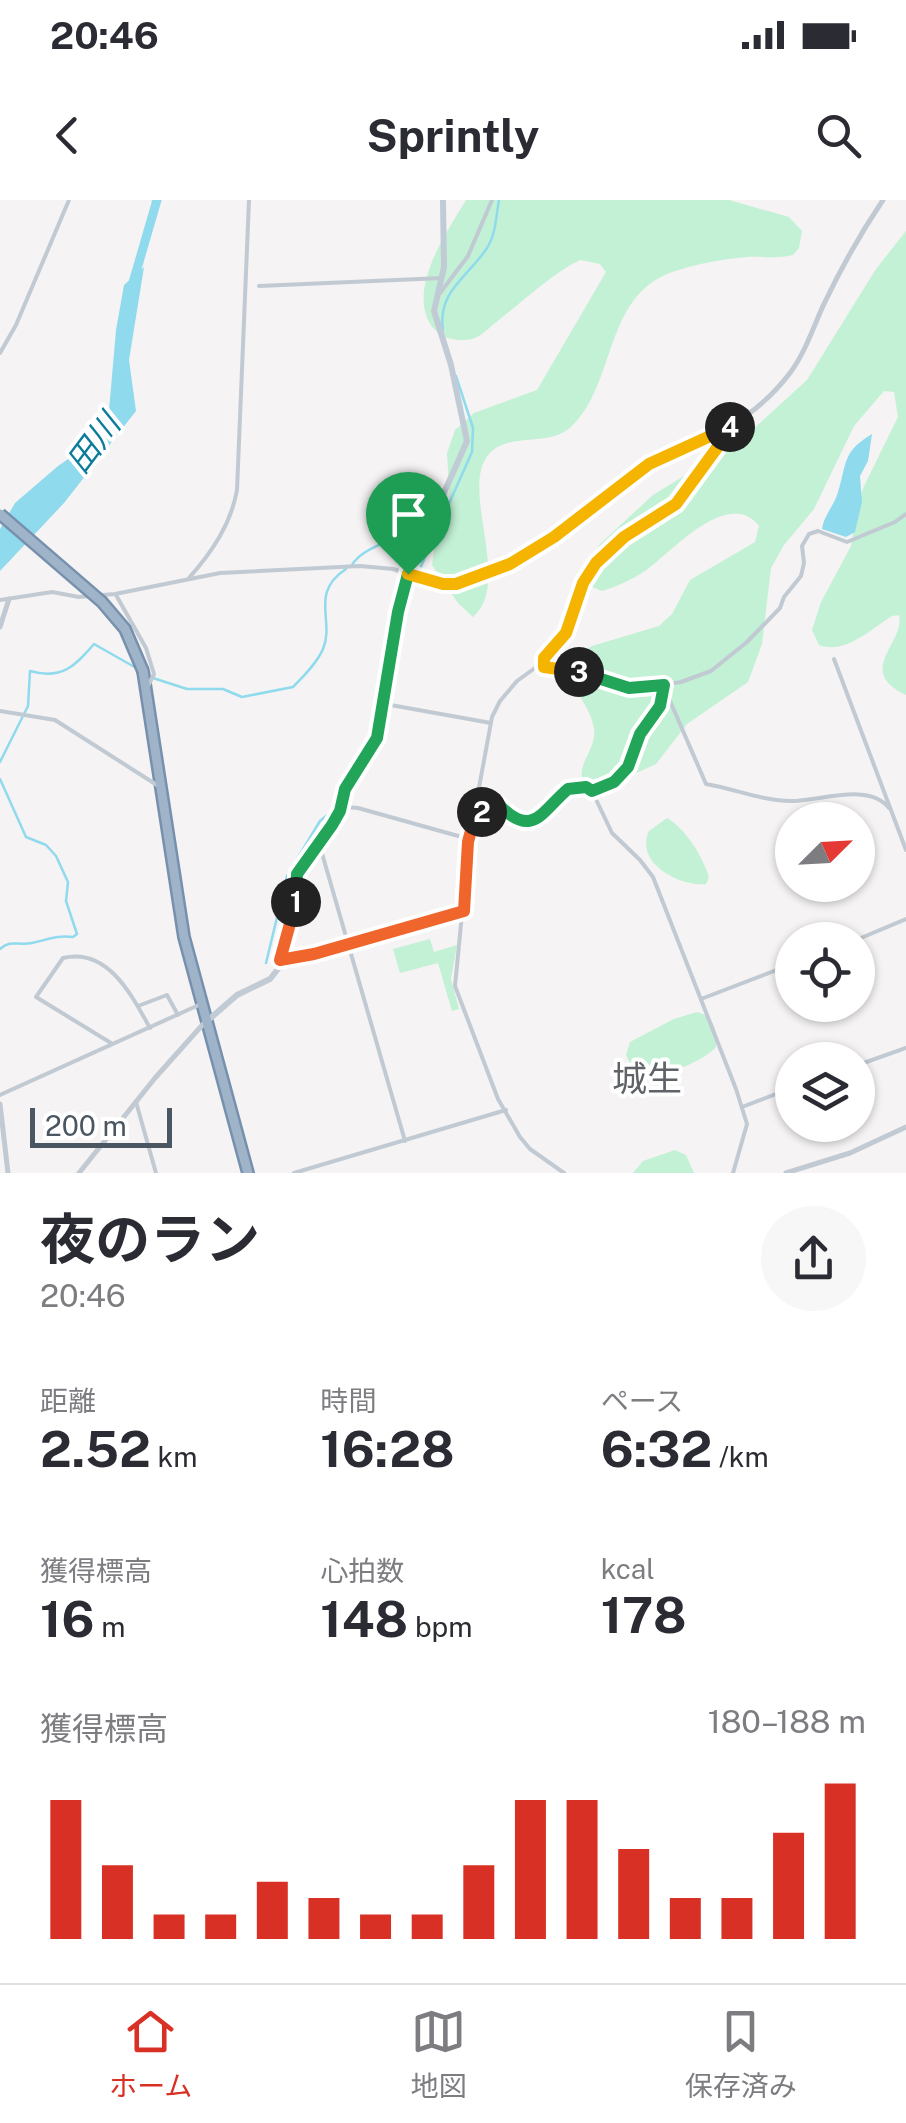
<!DOCTYPE html>
<html lang="ja">
<head>
<meta charset="utf-8">
<style>
  :root { --surface:#fff; --page:#f7f7f7; --text:#2b2b33; --muted:#7c7c81; --line:#e1e1e2; --accent:#d93025 }
  body { margin:0; font-family:"Public Sans","Noto Sans JP",sans-serif; background:var(--page); color:var(--text); height:100vh; display:flex; flex-direction:column; font-size:38px; white-space:nowrap }
  * { box-sizing:border-box; margin:0 }
  p { font-size:32px; color:var(--muted) }
  .icon { flex:none; width:55px; height:55px; fill:none; stroke:currentColor; stroke-width:2; stroke-linecap:round; stroke-linejoin:round }
  .map { position:relative; height:973px; overflow:hidden }
  .sheet { display:flex; flex-direction:column; background:var(--surface); flex:1 }
  .sheet>* { flex:none }
  .needle { width:65px; rotate:66deg }
  .buttons { position:absolute; left:775px; top:602px; display:grid; gap:20px }
  .buttons a { display:grid; place-items:center; width:100px; height:100px; border-radius:50%; background:var(--surface); box-shadow:0 2px 8px #0004; font-size:50px }
  .scale { position:absolute; left:30px; bottom:25px; width:142px; box-sizing:border-box; padding-left:10px; border:5px solid #4a5661; border-top:0; font-size:28px; line-height:35px; white-space:nowrap; color:#4a5661; -webkit-text-stroke:8px #fff; paint-order:stroke }
  .pin { position:absolute; display:grid; place-items:center; width:85px; height:85px; color:#fff; margin:-102px -42px; border-radius:50% 50% 50% 0; rotate:-45deg; box-shadow:0 0 10px #0007 }
  .pin .icon { rotate:45deg }
  .km { position:absolute; width:50px; height:50px; margin:-25px; border-radius:50%; background:#222; color:#fff; font-size:28px; line-height:50px; text-align:center }
  .round { display:grid; place-items:center; flex:none; width:105px; height:105px; border-radius:52px; background:var(--page) }
  .headline { display:flex; align-items:center; justify-content:space-between; height:170px; padding:0 40px }
  h1 { font-size:55px; font-weight:700; line-height:75px }
  .figures { display:grid; grid-template-columns:repeat(3,1fr); gap:15px; height:170px; padding:10px 40px }
  .figures div { display:grid; align-content:center }
  .figures b { font-size:50px; font-weight:700 }
  .figures small { font-size:28px; font-weight:400 }
  .figures p { font-size:28px }
  .chart { height:280px; padding:20px 40px }
  .chart p { display:flex; justify-content:space-between }
  .chart svg { width:100%; height:180px; margin-top:10px; stroke:var(--accent); stroke-width:6 }
  .status { display:flex; justify-content:space-between; align-items:center; height:70px; padding:0 50px; background:var(--surface); direction:ltr }
  .status svg { height:28px; fill:currentColor }
  header { display:flex; justify-content:space-between; align-items:center; height:130px; padding:0 40px; background:var(--surface); font-size:45px; font-weight:700 }
  .dock { display:flex; justify-content:space-around; align-items:center; height:140px; border-top:2px solid var(--line); background:var(--surface); font-size:28px; color:var(--muted) }
  .dock a { display:grid; justify-items:center; gap:5px }
  .dock .active { color:var(--accent) }
  .map>svg:first-child { display:block }
  .green { fill:#c3f1d5 }
  .water { fill:#90daee }
  .lines { fill:none; stroke-linecap:round; stroke-linejoin:round }
  .stream { stroke:#90daee; stroke-width:2.5 }
  .river { stroke:#90daee; stroke-width:9 }
  .trunk-casing { stroke:#7690ad; stroke-width:14 }
  .minor { stroke:#c1cad2; stroke-width:4 }
  .tertiary { stroke:#c1cad2; stroke-width:5 }
  .secondary { stroke:#c1cbd6; stroke-width:6 }
  .trunk { stroke:#9fb4c9; stroke-width:9 }
  .trunk-bridge-casing { stroke:#7690ad; stroke-width:14; stroke-linecap:butt }
  .trunk-bridge { stroke:#9fb4c9; stroke-width:9 }
  .split-1-casing { stroke:#fff; stroke-width:20 }
  .split-2-casing { stroke:#fff; stroke-width:20 }
  .split-3-casing { stroke:#fff; stroke-width:20 }
  .split-4-casing { stroke:#fff; stroke-width:20 }
  .split-5-casing { stroke:#fff; stroke-width:20 }
  .split-1 { stroke:#22a559; stroke-width:12 }
  .split-2 { stroke:#f0652b; stroke-width:12 }
  .split-3 { stroke:#22a559; stroke-width:12 }
  .split-4 { stroke:#f5b400; stroke-width:12 }
  .split-5 { stroke:#f5b400; stroke-width:12 }
  .labels { text-anchor:middle; dominant-baseline:central; stroke-width:8; stroke-linejoin:round; paint-order:stroke }
  .water-label { font-size:32px; font-style:italic; fill:#0c7c9b; stroke:#fff }
  .quarter-label { font-size:35px; fill:#5f6368; stroke:#fff }
</style>
</head>
<body>
<div class="status"><b>20:46</b><svg viewBox="0 0 49 12"><path d="M0 12V9h3v3zM5 12V6h3v6zM10 12V3h3v9zM15 12V0h3v12zM26 1h20v11H26zM47 4h2v5h-2z"/></svg></div>
<header><svg class="icon" aria-label="back" viewBox="0 0 24 24"><path d="M15 5l-7 7 7 7"/></svg>Sprintly<svg class="icon" aria-label="search" viewBox="0 0 24 24"><circle cx="10" cy="10" r="6"/><path d="M15 15l6 6"/></svg></header>
<div class="map">
<svg width="906" height="973" viewBox="0 0 906 973">
  <rect width="100%" height="100%" fill="#f5f3f3"/>
  <g class="green">
    <path d="M466 0H729L789 17 802 31 799 48 793 55C777 59 762 56 747 57 722 59 696 64 672 72 603 97 617 183 571 227 545 251 493 225 481 270 471 310 508 388 473 417L458 403 432 365 436 334 450 302 447 253 455 230 474 213 537 190 606 72 600 64 580 60C550 75 526 99 500 119 492 125 484 134 475 138 464 142 447 140 438 133 400 98 447 32 466 0Z"/>
    <path d="M906 31V495C854 471 906 442 899 415L892 416C871 429 845 455 819 445L812 430 821 402 851 346 857 306 864 286 898 217 894 192 884 191 854 226 814 309 784 345 771 368 762 444 748 482 687 524 656 564 597 591C562 576 598 553 594 529 591 504 566 487 570 460L592 446 659 426 672 414 690 380 755 342 759 326C728 286 670 354 645 371 633 379 616 387 602 391L590 386 593 354 600 344 653 295 739 242 807 180 876 69Z"/>
    <path d="M667 618C686 629 702 656 709 677L706 684C680 687 634 663 649 631Z"/>
    <polygon points="430,739 434,752 457,745 451,779 459,809 452,811 438,763 400,773 393,749"/>
    <path d="M697 812C715 817 717 830 716 847 705 860 657 882 641 874 633 871 629 862 626 855L630 842 674 819Z"/>
    <polygon points="675,950 686,955 694,973 633,973 643,961"/>
  </g>
  <g class="water">
    <polygon points="144,67 129,160 136,211 64,303 0,371 0,329 15,303 58,266 87,246 108,222 116,130 124,85"/>
    <path d="M872 234 868 261 860 276 862 302 855 332 846 337 822 329C824 315 834 306 838 292 847 263 842 252 872 234Z"/>
  </g>
  <g class="lines">
    <g class="stream">
      <polyline points="153,0 154,13"/>
      <path d="M443 130C437 91 469 76 487 48 496 34 496 16 499 0"/>
      <path d="M352 365C362 348 385 346 400 332L421 335"/>
      <path d="M153 478 187 489H223L242 497 293 487C303 477 317 463 323 449 335 421 309 393 346 369"/>
      <path d="M0 562 28 506 30 471C62 480 75 466 94 444L138 469"/>
      <path d="M0 579 26 637 46 645 56 656 68 682 66 701 77 734 73 737C55 735 48 740 32 743 18 746 11 739 0 749"/>
      <polyline points="349,599 383,532 400,437 414,382 472,252 473,228 456,176"/>
      <polyline points="266,763 287,676 320,621 336,608"/>
    </g>
    <polyline class="river" points="132,86 157,0"/>
    <g class="trunk-casing">
      <polyline id="trunk" points="143,471 184,737 248,973"/>
    </g>
    <g class="minor">
      <polyline points="259,86 442,78"/>
      <polyline points="440,93 468,56 492,0"/>
      <polyline points="0,153 16,125 69,0"/>
      <path d="M189 378C212 352 231 324 237 290L249 0"/>
      <polyline points="116,395 146,448 154,474 149,484"/>
      <polyline points="0,400 52,392 79,397 115,394 220,373 360,366 393,369 408,374"/>
      <polyline points="834,459 906,650"/>
      <polyline points="544,467 549,451 566,433 583,383 596,363 624,337 676,304 733,226"/>
      <path d="M664 487 706 584C735 589 763 601 791 601 820 601 869 582 889 608"/>
      <polyline points="385,504 491,523"/>
      <polyline points="0,511 55,520 160,587"/>
      <polyline points="592,591 612,633 640,660 653,677 736,889 747,924 733,973"/>
      <polyline points="335,606 358,608 469,639"/>
      <path d="M475 615 500 605C533 639 542 610 568 589L586 587 592 591 614 582 628 567 640 534 657 511 664 490"/>
      <polyline points="319,643 405,941"/>
      <polyline points="856,740 906,719"/>
      <polyline points="281,760 313,754 464,711"/>
      <polyline points="701,799 792,764"/>
      <polyline points="138,806 167,795 178,815"/>
      <path d="M111 843 36 797 63 758C108 747 132 796 150 828"/>
      <polyline points="858,865 906,848"/>
      <polyline points="0,895 201,804"/>
      <polyline points="136,902 156,973"/>
      <polyline points="742,907 792,888"/>
      <polyline points="294,973 506,910"/>
      <polyline points="564,973 530,949 520,937 498,899 455,786 469,642 492,517 500,501 517,481 535,468 576,471 639,489 681,482 711,471 747,442 780,408 784,397 801,376 804,363 802,346 809,334 818,331 847,342 895,322 906,314"/>
    </g>
    <g class="tertiary">
      <path d="M408 374C425 378 442 387 459 383 537 364 585 301 652 264 708 232 747 229 790 173 805 153 813 128 823 106 841 68 860 34 883 0"/>
      <polyline points="0,427 9,399"/>
      <polyline points="0,904 8,973"/>
      <polyline points="79,973 155,878 205,822"/>
      <polyline points="786,973 850,953 906,927"/>
    </g>
    <polyline class="secondary" points="206,822 237,795 270,779 278,769 296,702 297,674 331,625 339,611 345,589 377,538 398,413 408,374 467,241 451,165 434,111 444,67 443,0"/>
    <use href="#trunk" class="trunk"/>
    <g class="trunk-bridge-casing">
      <polyline id="trunk-bridge" points="0,314 102,402 125,429 143,471"/>
    </g>
    <use href="#trunk-bridge" class="trunk-bridge"/>
  </g>
  <g class="lines">
    <g class="split-1-casing">
      <polyline id="split-1" points="296,702 297,674 332,625 340,611 345,589 377,538 398,412 408,374"/>
    </g>
    <g class="split-2-casing">
      <polyline id="split-2" points="296,702 280,760 314,754 464,711 468,642 475,615 482,612"/>
    </g>
    <g class="split-3-casing">
      <path id="split-3" d="M482 612 500 606C533 639 542 611 568 589L586 587 592 591 614 582 628 567 640 534 660 506 664 485 629 488 579 472"/>
    </g>
    <g class="split-4-casing">
      <polyline id="split-4" points="579,472 544,467 544,458 566,433 583,383 596,363 624,337 676,304 733,226 730,227"/>
    </g>
    <g class="split-5-casing">
      <polyline id="split-5" points="408,374 443,384 456,384 510,364 554,337 649,264 730,227"/>
    </g>
    <use href="#split-1" class="split-1"/>
    <use href="#split-2" class="split-2"/>
    <use href="#split-3" class="split-3"/>
    <use href="#split-4" class="split-4"/>
    <use href="#split-5" class="split-5"/>
  </g>
  <g class="labels">
    <g class="water-label">
      <text transform="translate(93 243) rotate(-53)">田川</text>
    </g>
    <g class="quarter-label">
      <text x="647" y="878">城生</text>
    </g>
  </g>
</svg>
<div class="buttons">
<a><svg class="needle" viewBox="-14 -14 28 28"><path d="M0-13l5 13h-10z" fill="#e53935"/><path d="M0 13l5-13h-10z" fill="#7c7c81"/></svg></a>
<a><svg class="icon" aria-label="locate" viewBox="0 0 24 24"><circle cx="12" cy="12" r="6"/><path d="M12 2v4M12 18v4M2 12h4M18 12h4"/></svg></a>
<a><svg class="icon" aria-label="layers" viewBox="0 0 24 24"><path d="M12 4l9 5-9 5-9-5zM3 14l9 5 9-5"/></svg></a>
</div>
<div class="scale">200 m</div>
<div class="pin" style="left:408px;top:374px;background:#1e9e55"><svg class="icon" aria-label="arrive" viewBox="0 0 24 24"><path d="M6 21V4h12l-3 4 3 4H6"/></svg></div>
<b class="km" style="left:296px;top:702px">1</b>
<b class="km" style="left:482px;top:612px">2</b>
<b class="km" style="left:579px;top:472px">3</b>
<b class="km" style="left:730px;top:227px">4</b>
</div>
<section class="sheet">
<div class="headline"><div><h1>夜のラン</h1><p>20:46</p></div><a class="round"><svg class="icon" aria-label="share" viewBox="0 0 24 24"><path d="M12 15V3M7 8l5-5 5 5M5 13v7h14v-7"/></svg></a></div>
<div class="figures">
<div><p>距離</p><b>2.52<small> km</small></b></div>
<div><p>時間</p><b>16:28</b></div>
<div><p>ペース</p><b>6:32<small> /km</small></b></div>
</div>
<div class="figures">
<div><p>獲得標高</p><b>16<small> m</small></b></div>
<div><p>心拍数</p><b>148<small> bpm</small></b></div>
<div><p>kcal</p><b>178</b></div>
</div>
<div class="chart"><p><span>獲得標高</span>180–188 m</p>
<svg viewBox="0 0 160 44" preserveAspectRatio="none"><path d="M5 44V10M15 44V26M25 44V38M35 44V38M45 44V30M55 44V34M65 44V38M75 44V38M85 44V26M95 44V10M105 44V10M115 44V22M125 44V34M135 44V34M145 44V18M155 44V6"/></svg>
</div>
</section>
<nav class="dock">
<a class="active"><svg class="icon" aria-label="home" viewBox="0 0 24 24"><path d="M3 11l9-7 9 7M6 9v11h12V9"/></svg>ホーム</a>
<a><svg class="icon" aria-label="map" viewBox="0 0 24 24"><path d="M3 6l6-2 6 2 6-2v14l-6 2-6-2-6 2zM9 4v14M15 6v14"/></svg>地図</a>
<a><svg class="icon" aria-label="saved" viewBox="0 0 24 24"><path d="M7 4h10v16l-5-4-5 4z"/></svg>保存済み</a>
</nav>
</body>
</html>
